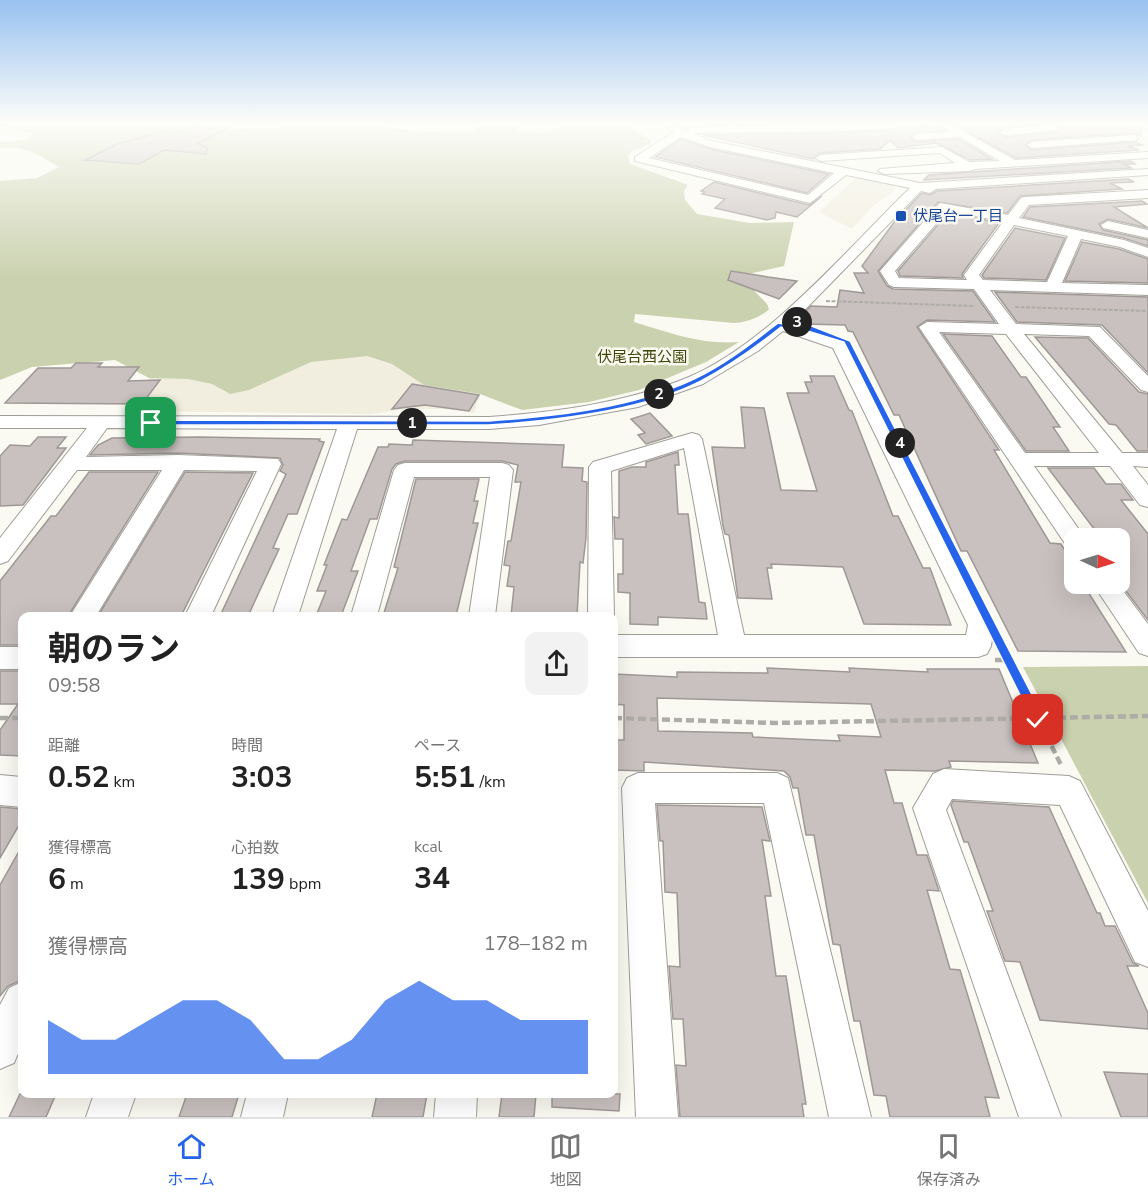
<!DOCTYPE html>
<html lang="ja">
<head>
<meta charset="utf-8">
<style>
  :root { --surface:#fff; --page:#f2f2f2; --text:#222; --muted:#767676; --line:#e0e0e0; --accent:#2563eb }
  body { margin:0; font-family:"Nunito Sans","Noto Sans JP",sans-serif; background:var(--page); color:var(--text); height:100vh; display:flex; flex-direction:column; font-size:22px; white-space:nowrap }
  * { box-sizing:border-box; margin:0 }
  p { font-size:20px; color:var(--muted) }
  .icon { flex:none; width:33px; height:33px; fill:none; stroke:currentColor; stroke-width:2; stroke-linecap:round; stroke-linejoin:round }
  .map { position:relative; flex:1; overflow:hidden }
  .sheet { position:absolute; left:18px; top:612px; width:600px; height:486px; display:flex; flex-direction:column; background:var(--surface); border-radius:12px; box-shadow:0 6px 24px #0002 }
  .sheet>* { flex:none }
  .needle { width:39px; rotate:94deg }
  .tools { position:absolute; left:1064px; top:528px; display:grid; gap:12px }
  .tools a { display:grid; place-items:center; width:66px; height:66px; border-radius:12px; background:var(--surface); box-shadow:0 6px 24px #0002; font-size:30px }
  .pin { position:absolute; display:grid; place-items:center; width:51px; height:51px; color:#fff; margin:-26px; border-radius:12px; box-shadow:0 3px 9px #0006 }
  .km { position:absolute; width:30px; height:30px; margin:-15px; border-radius:50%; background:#222; color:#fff; font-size:16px; line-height:30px; text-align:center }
  .round { display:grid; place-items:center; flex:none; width:63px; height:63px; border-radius:12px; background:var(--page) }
  .summary { display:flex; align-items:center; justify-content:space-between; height:102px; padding:0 30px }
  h1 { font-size:33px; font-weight:700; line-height:45px }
  .metrics { display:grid; grid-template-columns:repeat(3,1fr); gap:9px; height:102px; padding:6px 30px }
  .metrics div { display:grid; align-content:center }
  .metrics b { font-size:30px; font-weight:700 }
  .metrics small { font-size:16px; font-weight:400 }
  .metrics p { font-size:16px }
  .chart { height:168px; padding:12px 30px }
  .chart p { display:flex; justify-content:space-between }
  .chart svg { width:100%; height:108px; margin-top:6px; fill:var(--accent); opacity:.7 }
  .menu { display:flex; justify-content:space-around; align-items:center; height:84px; border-top:2px solid var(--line); background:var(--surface); font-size:16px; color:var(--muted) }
  .menu a { display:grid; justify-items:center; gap:3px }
  .menu .active { color:var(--accent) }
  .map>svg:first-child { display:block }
  .built { fill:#f1eedf }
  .green { fill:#cad1ae }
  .building { fill:#c9c1bf; stroke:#9f9896; stroke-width:1.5; fill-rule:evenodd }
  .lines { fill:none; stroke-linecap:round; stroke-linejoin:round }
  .minor-casing { stroke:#9f9d97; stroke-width:2 }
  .path-far1 { stroke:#adaca6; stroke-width:2; stroke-dasharray:4 1.5; stroke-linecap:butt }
  .path { stroke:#adaca6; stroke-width:4.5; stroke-dasharray:8 4; stroke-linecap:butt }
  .minor { fill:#fff; fill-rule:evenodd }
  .route { fill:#2563eb; stroke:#fff; stroke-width:1.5 }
  .transit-dot { fill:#1a4fb4; stroke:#fbfaf2; stroke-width:2 }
  .labels { text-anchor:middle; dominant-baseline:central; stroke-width:5; stroke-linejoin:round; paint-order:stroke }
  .far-transit-label { font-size:15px; fill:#164399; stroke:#fbfaf2; text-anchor:start }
  .far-park-label { font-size:15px; fill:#3e4504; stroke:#fbfaf2 }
</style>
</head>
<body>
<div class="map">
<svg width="1148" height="1117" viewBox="0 0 1148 1117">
  <rect width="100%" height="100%" fill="#fbfaf2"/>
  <g class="built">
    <polygon points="856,178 893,185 896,189 873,206 852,229 819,212"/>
    <polygon points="347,356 367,356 392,364 424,385 480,394 474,413 447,409 405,409 372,414 129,411 149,378 188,379 212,384 225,392 249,390 311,362"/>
  </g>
  <g class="green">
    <path d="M0 123H188L219 129 279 128 293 123H380L381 127 424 132 476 131 482 123H517L514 126 516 130 543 133 573 123H621L651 140V144L632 151 628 156 630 164 688 185 684 191 685 200 697 214 750 223 794 222 784 266 740 276 767 304 769 309C762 317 745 323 734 323L635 314 634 322C670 333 702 345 739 342L706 362 639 390 589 402 522 410 480 394 424 385 392 364 367 356 311 362 249 390 230 394 212 384 188 379 149 378 115 360 32 367 0 380V181L37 178 59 167C36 154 29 146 0 148V142L26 140 33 134 0 126Z"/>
    <polygon points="1148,666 1148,903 1023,667"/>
  </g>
  <g class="building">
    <polygon points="208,123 236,123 198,144 208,148 206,154 164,150 139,164 85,160 117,144 162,132 170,135"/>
    <polygon points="930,123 944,123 941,126 944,130 917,132 910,138 917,142 959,139 992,159 970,160 936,143 898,148 890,140 880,149 821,153 813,159 703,135 842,133 923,128"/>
    <polygon points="952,123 1052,123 1005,127 998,133 1005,137 1058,132 1061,127 1054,123 1135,123 1141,128 1141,136 1133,133 1032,140 1025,146 1032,150 1136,142 1142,145 1128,146 1139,150 1016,158"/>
    <polygon points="681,139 710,149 829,174 807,193 655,157"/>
    <polygon points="1131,161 1135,164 1124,164 1131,168 924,180 929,175"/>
    <polygon points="1128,179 1134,182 1110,183 1122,189 1020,196 1007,213 938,202 878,271 887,286 893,289 973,291 995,322 927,320 917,327 999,450 994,450 1050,543 1061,544 1074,565 1074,584 1083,584 1126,652 1018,651 967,551 961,551 899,415 894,415 853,332 848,331 845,325 806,324 803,314 811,306 837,307 840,290 864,293 854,273 868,273 862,266 895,221 922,193 930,195 937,191"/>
    <polygon points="714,182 809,205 822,196 797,217 776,212 775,218 767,220 715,208 725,199 702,194 705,192 701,191"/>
    <polygon points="1142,201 1147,204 1114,207 1148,228 1108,219 1099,224 1103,230 1148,240 1148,246 1124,238 1023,217 1030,207"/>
    <polygon points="949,212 999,223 962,274 963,278 900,276 898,271"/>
    <polygon points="1015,228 1065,238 1046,280 984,278 982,275"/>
    <polygon points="1082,242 1119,249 1148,259 1148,283 1065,281"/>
    <polygon points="731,271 768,277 797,281 779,299 728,280"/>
    <polygon points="995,292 1148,297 1148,373 1102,325 1017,322"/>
    <polygon points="943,334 992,336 1021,377 1026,377 1060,427 1053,427 1069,451 1026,451"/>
    <polygon points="1035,337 1088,338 1139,392 1148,394 1148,451 1137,451 1116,425 1109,424"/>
    <polygon points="76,363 102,363 98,367 139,367 128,381 160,380 142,404 5,403 38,368 71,368"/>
    <polygon points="810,376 834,376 849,410 852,411 893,516 898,516 923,568 930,568 951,625 864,624 843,567 771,564 772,568 767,568 772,599 738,598 729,535 725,534 723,526 712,447 745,448 741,407 764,408 781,490 817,491 787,393 809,393 805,382 812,382"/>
    <polygon points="412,384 418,385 479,395 469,411 425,405 392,409"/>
    <polygon points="650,413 672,436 646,444 638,435 645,433 631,419"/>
    <polygon points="38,437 66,437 57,448 66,448 23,505 0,506 0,456 10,445 30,446"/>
    <polygon points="200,437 320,439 319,441 324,442 297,514 288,514 273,548 279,549 248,616 220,616 286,474 280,471 283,465 280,458 178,453 90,455 98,445 112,438"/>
    <polygon points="413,440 564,445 562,467 583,468 582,481 587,482 586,538 583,563 580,562 577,616 511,616 514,587 507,586 510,566 504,565 508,541 511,541 521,482 515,482 518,465 502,461 405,461 396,464 392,469 377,519 370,519 351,571 358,571 341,616 316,616 326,591 317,591 327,565 324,565 342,519 347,520 378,447 388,447 389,444 412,445"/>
    <polygon points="678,452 679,465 675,465 678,514 688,514 699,602 705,603 707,619 658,617 658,625 630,624 630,593 618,592 618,574 623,574 623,539 615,539 614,517 619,518 619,471 632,467 646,467 646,462"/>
    <polygon points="1048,468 1094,468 1106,484 1121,484 1133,500 1121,500 1148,534 1148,620 1119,582 1119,538 1101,538"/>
    <polygon points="89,472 158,472 68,616 22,616 22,645 0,645 0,581 51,516 56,516"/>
    <polygon points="185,472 253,473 181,616 98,616"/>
    <polygon points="416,479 479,479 474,501 478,501 473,523 478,523 456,616 383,616 398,568 394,567"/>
    <path d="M767 668 850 672 849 668 928 672 927 669H999L1038 763 949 761 951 767 935 771 885 770 894 803H902L917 855H927L939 891 927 890 950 969 960 970 999 1098 985 1097 990 1117H890L886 1096 874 1095 860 1021H854L840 945 833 944 814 835H806L798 788H793L790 777 784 771 644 762V771L614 770V740H624V705L614 704V674L677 677V672L768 673ZM657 698 871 704 881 737 838 735 840 741 753 737 752 733 658 731Z"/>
    <polygon points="0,671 22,671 22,756 0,755 0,730 18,704 0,704"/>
    <polygon points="953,801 1049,807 1097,913 1100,913 1105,926 1115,926 1133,963 1139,966 1127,966 1148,1013 1148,1029 1040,1020 1020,962 1005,961 987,911 993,911 968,842 964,842 951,805"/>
    <polygon points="657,805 762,807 770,841 762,840 771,896 765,896 776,976 786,976 806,1104 802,1104 804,1117 680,1117 676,1065 686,1066 683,1019 673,1019 669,966 680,967 677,893 665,892 663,841 660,841"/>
    <polygon points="0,807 22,809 22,820 0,858"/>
    <polygon points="22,846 22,980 8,986 0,996 0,885"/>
    <polygon points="1104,1072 1148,1074 1148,1117 1121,1117"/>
    <polygon points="20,1094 56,1094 46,1117 9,1117"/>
    <polygon points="187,1094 239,1094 232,1117 179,1117"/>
    <polygon points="377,1094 427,1094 423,1117 372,1117"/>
    <polygon points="502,1094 536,1094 534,1117 499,1117"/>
    <polygon points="552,1094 620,1094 619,1111 552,1107"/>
  </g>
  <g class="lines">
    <g class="minor-casing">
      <g id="minor">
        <path d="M661 123C677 123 696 136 712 141L920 183 1148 169V175L936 189 930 193 921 191 792 323 846 341 849 345 994 625 991 646 987 654 978 657H614V635H718L684 448 611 471 614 616H588L589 467 593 462 692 433 699 435 702 439 744 635H966L968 625 833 348 783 331 758 351 703 384 638 407 539 425 489 429H357L298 616H272L337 429 107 428 86 457 178 455 278 459 281 464 211 616H185L257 471 184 470 96 616H70L162 470H77L8 561 0 564V538L87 428H0V416L489 417C556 412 626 403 689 377 769 343 847 249 910 188L846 175 810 203 635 161V157L674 132ZM681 137 710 147 834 173 808 195 649 158Z"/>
        <polygon points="928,123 923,126 842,131 692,133 687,130 692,127"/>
        <polygon points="948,123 1015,160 1148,152 1148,158 975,169 970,171 884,174 878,171 880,169 955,163 940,153 821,161 815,158 821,155 942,147 969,162 1000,161 960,137 917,140 912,137 917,134 950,132 943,126"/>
        <polygon points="1137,123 1148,123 1148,129"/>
        <polygon points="1054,125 1059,128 1058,130 1005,135 1000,132 1005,129"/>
        <polygon points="1133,135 1137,136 1137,140 1032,148 1027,145 1032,142"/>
        <path d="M1148 190V198L1029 205 1019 218 1124 240 1148 248V257L1120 247 1081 239 1062 283 1148 285V295L990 290 1016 324 1100 327 1148 376V392L1141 390 1089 336 1024 334 1122 453H1148V467L1133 466 1148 485V507L1140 505 1110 466H1034L1085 538H1074V547L1066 545 919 327 927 322 999 324 974 289 894 287 889 285 880 271 940 203 1008 215 1021 198 1025 197ZM948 210 1003 222 964 275 967 280 899 278 895 271ZM1014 225 1068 236 1047 282 983 280 979 275ZM939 332 1006 334 1099 453H1025Z"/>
        <polygon points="1108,221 1148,230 1148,238 1103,228 1101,225"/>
        <polygon points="405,463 502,463 509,465 513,470 495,616 469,616 490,477 414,477 377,616 351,616 394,470 398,465"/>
        <polygon points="1093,584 1118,584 1148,624 1148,656 1139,653"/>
        <rect x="0" y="647" width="22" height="22"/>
        <polygon points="944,769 1069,776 1080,781 1148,911 1148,967 1135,962 1060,805 952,799 946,810 1061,1117 1019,1117 913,808 933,774"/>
        <polygon points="638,773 777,773 788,778 871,1117 829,1117 764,803 655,803 678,1117 636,1117 622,788 627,778"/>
        <polygon points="0,775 22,777 22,807 0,805"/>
        <polygon points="22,982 22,1044 14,1063 0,1069 0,1005 9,988"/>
        <polygon points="94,1094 136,1094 128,1117 86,1117"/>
        <polygon points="247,1094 288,1094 283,1117 241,1117"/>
        <polygon points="436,1094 477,1094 476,1117 434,1117"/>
      </g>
    </g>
    <g class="path-far1">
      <polyline points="826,301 975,306"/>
      <polyline points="1015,307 1148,311"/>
    </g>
    <g class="path">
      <polyline points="995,660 1009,660 1002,646"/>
      <polyline points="1009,660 1062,767"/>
      <polyline points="0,718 22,718"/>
      <polyline points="614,718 774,723 1148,716"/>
    </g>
    <use href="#minor" class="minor"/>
  </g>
  <linearGradient id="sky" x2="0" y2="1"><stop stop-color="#98c2f0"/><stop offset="0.44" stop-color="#fdfdf9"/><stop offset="1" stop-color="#fdfdf9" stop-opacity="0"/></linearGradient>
  <rect width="1148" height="279" fill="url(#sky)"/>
  <path class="route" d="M791 318 850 341 1043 716V723H1034L844 342 801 329 796 324 792 331 781 327C756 347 729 366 701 381 643 411 553 421 489 425H151L147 423 151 420 489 421C557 416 632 408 694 379 724 365 752 343 778 323L789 325Z"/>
  <rect class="transit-dot" x="895" y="210" width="12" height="12" rx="3"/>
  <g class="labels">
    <g class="far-transit-label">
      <text x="913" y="216">伏尾台一丁目</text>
    </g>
    <g class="far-park-label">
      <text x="642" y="357">伏尾台⻄公園</text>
    </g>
  </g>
</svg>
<div class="tools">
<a><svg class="needle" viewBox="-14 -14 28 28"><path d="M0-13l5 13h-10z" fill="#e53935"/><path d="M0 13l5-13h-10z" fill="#767676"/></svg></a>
</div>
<div class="pin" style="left:151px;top:423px;background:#1e9e55"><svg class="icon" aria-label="arrive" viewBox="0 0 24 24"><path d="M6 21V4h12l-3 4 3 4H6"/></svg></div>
<div class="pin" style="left:1038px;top:720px;background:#d93025"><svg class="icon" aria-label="check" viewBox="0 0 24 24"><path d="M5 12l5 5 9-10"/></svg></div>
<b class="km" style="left:412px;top:423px">1</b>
<b class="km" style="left:659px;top:394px">2</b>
<b class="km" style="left:797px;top:322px">3</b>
<b class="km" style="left:900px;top:443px">4</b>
<section class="sheet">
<div class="summary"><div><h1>朝のラン</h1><p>09:58</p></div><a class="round"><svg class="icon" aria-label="share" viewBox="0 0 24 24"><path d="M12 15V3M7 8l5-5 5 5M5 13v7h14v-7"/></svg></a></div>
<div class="metrics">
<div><p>距離</p><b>0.52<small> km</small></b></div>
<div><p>時間</p><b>3:03</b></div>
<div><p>ペース</p><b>5:51<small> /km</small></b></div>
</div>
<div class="metrics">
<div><p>獲得標高</p><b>6<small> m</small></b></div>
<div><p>心拍数</p><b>139<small> bpm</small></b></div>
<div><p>kcal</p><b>34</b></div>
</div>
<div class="chart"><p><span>獲得標高</span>178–182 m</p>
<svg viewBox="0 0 160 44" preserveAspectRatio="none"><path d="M0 44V22L10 30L20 30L30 22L40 14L50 14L60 22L70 38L80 38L90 30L100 14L110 6L120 14L130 14L140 22L150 22L160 22V44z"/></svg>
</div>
</section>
</div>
<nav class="menu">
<a class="active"><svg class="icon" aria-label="home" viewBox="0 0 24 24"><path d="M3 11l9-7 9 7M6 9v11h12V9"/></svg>ホーム</a>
<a><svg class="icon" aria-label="map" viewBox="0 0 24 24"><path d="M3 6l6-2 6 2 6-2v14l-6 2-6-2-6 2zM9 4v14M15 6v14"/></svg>地図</a>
<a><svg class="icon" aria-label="saved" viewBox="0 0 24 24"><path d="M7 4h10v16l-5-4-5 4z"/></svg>保存済み</a>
</nav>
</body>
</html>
